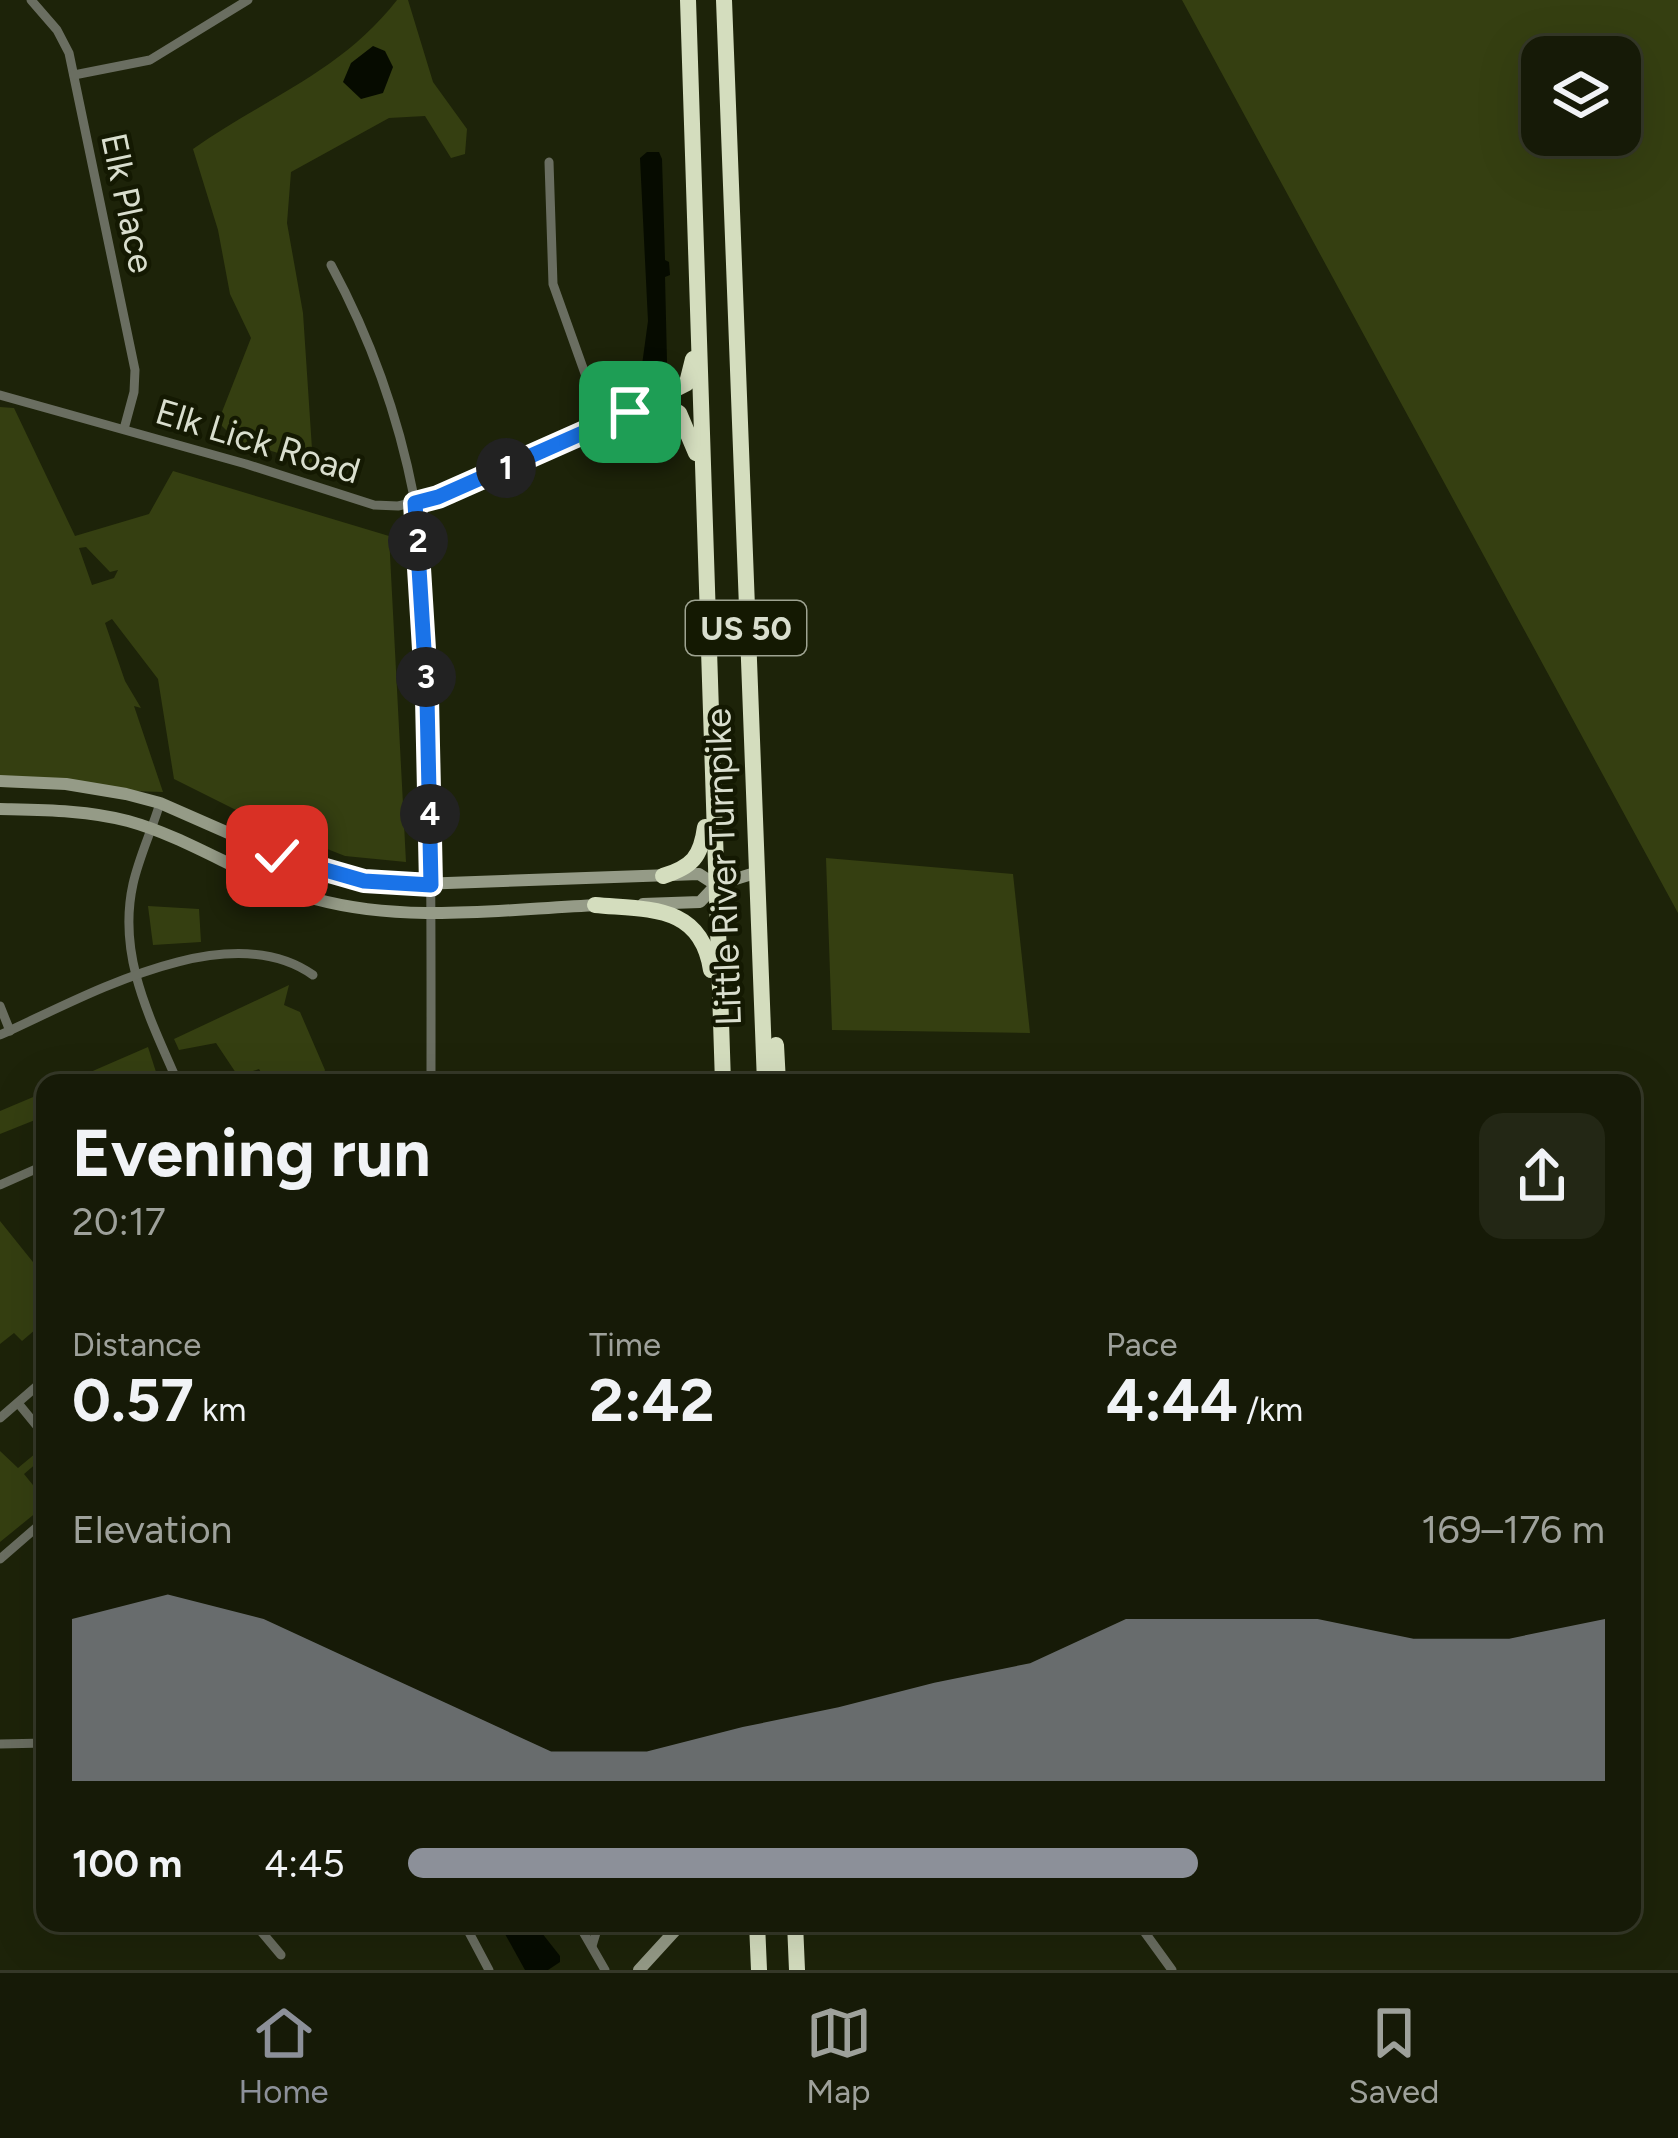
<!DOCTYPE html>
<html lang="en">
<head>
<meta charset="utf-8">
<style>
  :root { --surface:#161a07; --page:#232715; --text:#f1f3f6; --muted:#9ea19b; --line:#353828; --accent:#8c9099 }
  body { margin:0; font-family:Figtree,sans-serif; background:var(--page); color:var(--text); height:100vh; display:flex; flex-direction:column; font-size:45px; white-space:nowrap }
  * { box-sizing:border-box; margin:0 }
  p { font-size:39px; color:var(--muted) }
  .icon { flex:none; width:66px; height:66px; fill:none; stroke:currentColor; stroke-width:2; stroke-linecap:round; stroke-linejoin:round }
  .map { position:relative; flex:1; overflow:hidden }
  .sheet { position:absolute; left:36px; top:1074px; width:1605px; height:858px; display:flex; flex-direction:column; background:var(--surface); border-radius:24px; box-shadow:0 12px 48px #0002,0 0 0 3px var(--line) }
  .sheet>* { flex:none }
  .fabs { position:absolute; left:1521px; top:36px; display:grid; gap:24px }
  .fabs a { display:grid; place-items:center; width:120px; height:120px; border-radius:24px; background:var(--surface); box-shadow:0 12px 48px #0002,0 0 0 3px var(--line); font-size:60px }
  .pin { position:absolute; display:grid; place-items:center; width:102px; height:102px; color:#fff; margin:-51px; border-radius:24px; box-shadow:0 6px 18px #0006 }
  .km { position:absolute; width:60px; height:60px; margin:-30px; border-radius:50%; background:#222; color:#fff; font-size:33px; line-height:60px; text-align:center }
  .round { display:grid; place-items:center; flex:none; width:126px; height:126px; border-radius:24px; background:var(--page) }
  .summary { display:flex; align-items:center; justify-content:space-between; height:204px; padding:0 36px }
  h1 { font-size:66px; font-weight:700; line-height:90px }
  .figures { display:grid; grid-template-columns:repeat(3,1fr); gap:18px; height:204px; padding:12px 36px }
  .figures div { display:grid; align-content:center }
  .figures b { font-size:60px; font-weight:700 }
  .figures small { font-size:33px; font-weight:400 }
  .figures p { font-size:33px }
  .chart { height:336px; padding:24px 36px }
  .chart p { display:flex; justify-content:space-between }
  .chart svg { width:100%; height:216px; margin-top:12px; fill:var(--accent); opacity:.7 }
  ul { padding:0 36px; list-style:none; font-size:39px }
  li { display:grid; grid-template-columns:192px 144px 1fr; align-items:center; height:90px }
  li i { height:30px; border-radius:15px; background:var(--accent) }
  .menu { display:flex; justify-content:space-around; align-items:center; height:168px; border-top:3px solid var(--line); background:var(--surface); font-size:33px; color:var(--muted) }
  .menu a { display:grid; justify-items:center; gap:6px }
  .menu .current { color:var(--accent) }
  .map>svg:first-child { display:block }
  .green { fill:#353f11; fill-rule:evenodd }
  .water { fill:#060b00 }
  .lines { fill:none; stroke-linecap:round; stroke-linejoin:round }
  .street { stroke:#6a6e61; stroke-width:9 }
  .secondary { stroke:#959b87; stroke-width:12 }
  .highway { stroke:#d4ddbe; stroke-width:16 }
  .route-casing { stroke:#fff; stroke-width:24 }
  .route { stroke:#1a73e8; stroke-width:15 }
  .labels { text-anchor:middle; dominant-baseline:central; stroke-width:9; stroke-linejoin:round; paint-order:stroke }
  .shield { fill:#141902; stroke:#9ea391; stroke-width:3 }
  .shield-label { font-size:33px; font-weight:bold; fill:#d9dece }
  .street-label { font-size:36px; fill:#d9dece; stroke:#141902 }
</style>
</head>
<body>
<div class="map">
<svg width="1678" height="1970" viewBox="0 0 1678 1970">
  <rect width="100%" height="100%" fill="#1d2309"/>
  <g class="green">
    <path d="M397 0H408L433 82 467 129 465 154 451 158 425 116 389 118 291 172 287 223 303 313 313 464 236 440 218 422 251 338 230 294 218 230 193 149C265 98 341 72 397 0Z"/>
    <path d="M1182 0H1678V913ZM1542 57H1620V135H1542Z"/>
    <path d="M0 407 14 408 75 536 149 514 173 471 389 536 406 862 345 856 264 824 174 779 158 679 112 619 105 623 125 681 141 708 134 706 163 792 0 787ZM86 547 110 572 118 570 114 578 92 585 79 548Z"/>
    <polygon points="826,858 1013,874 1030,1033 832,1030"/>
    <polygon points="148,906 199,909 201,942 153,945"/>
    <polygon points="289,985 284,1005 300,1012 325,1070 320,1083 268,1083 259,1069 238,1076 216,1043 179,1050 174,1039"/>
    <polygon points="148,1047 156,1072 129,1083 65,1083"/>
    <polygon points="45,1092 45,1116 0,1134 0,1111"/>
    <polygon points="0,1221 45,1277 45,1339 36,1329 22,1341 14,1333 0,1344"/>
    <polygon points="42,1448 45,1456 24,1474 41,1495 36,1499 43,1507 0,1542 0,1451 18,1468"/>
  </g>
  <g class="water">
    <polygon points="373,46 385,51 393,67 383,93 361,99 343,82 351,63"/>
    <polygon points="647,152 659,152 662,159 665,260 669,262 670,275 665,277 667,362 653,376 644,371 642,365 648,321 640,158"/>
    <polygon points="499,1923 534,1923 560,1956 560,1962 548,1970 525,1970"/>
  </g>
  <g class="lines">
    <g class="street">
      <polyline points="31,0 57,30 69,53 135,370 134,392 124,429"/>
      <polyline points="74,75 150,60 248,0"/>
      <polyline points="549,162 553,284 603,424"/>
      <path d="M331 265C371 339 398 415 414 497 423 550 423 608 425 662 432 802 431 943 431 1083"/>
      <polyline points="0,395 246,464 374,505 398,506 438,497 630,412"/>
      <path d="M160 803C152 830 139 857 133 884 117 956 150 1018 178 1083"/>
      <polyline points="0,1006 10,1031"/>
      <path d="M0 1035C83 998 227 914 313 975"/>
      <polyline points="241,1083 242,1083"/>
      <polyline points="0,1185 45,1165"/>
      <polyline points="18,1403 45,1436"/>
      <polyline points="0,1418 45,1379"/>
      <polyline points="0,1559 45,1520"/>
      <polyline points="0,1744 45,1743"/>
      <polyline points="254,1923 281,1955"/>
      <polyline points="464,1923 489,1970"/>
      <polyline points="578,1923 605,1970"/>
      <polyline points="1138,1923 1172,1970"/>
      <polyline points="592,1946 599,1923"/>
    </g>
    <g class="secondary">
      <polyline points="0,781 66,784 126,794 160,803 306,867 392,885 699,874 716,885"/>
      <path d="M0 809C42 810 87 810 128 821 193 839 250 881 315 899 408 924 505 909 599 905"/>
      <polyline points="643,904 700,902 716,885 755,873"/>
      <polyline points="639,1970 682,1923"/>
    </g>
    <g class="highway">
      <polyline points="688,0 723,1083"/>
      <polyline points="724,0 765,1083"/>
      <polyline points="649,408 666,406 679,413 696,453"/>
      <polyline points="630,412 687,383 693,359"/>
      <path d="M663 876C692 867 701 857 705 827"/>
      <path d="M595 905C648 910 701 904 711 970"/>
      <polyline points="776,1045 778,1083"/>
      <polyline points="757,1923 759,1970"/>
      <polyline points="795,1923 797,1970"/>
    </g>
  </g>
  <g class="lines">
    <g class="route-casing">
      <polyline id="route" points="277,856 364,881 431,885 427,698 415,503 438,497 630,412"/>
    </g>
    <use href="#route" class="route"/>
  </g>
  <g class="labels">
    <rect class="shield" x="686" y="601" width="120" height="54" rx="9"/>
    <g class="shield-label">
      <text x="746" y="628">US 50</text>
    </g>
    <g class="street-label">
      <text transform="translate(128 203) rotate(78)">Elk Place</text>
      <text transform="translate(258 441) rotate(17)">Elk Lick Road</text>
      <text transform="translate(723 867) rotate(-92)">Little River Turnpike</text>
    </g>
  </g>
</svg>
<div class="fabs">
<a><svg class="icon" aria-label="layers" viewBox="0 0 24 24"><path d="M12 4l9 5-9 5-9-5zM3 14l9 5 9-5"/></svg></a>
</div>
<div class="pin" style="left:630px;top:412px;background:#1e9e55"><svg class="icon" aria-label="arrive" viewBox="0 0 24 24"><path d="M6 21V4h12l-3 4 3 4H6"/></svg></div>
<div class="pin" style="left:277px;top:856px;background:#d93025"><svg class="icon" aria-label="check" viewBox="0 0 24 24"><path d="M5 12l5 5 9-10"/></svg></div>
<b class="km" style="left:506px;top:468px">1</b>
<b class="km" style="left:418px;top:541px">2</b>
<b class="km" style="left:426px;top:677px">3</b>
<b class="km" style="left:430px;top:814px">4</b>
<section class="sheet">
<div class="summary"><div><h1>Evening run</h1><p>20:17</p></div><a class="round"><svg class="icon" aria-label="share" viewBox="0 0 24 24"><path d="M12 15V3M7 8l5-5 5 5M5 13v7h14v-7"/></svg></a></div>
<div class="figures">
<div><p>Distance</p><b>0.57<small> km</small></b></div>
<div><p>Time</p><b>2:42</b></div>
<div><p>Pace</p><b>4:44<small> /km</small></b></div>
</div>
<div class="chart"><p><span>Elevation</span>169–176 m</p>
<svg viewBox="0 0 160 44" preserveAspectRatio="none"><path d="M0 44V11L10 6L20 11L30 20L40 29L50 38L60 38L70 33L80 29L90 24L100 20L110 11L120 11L130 11L140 15L150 15L160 11V44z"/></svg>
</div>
<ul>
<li><b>100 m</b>4:45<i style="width:66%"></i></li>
</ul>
</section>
</div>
<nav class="menu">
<a class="current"><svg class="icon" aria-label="home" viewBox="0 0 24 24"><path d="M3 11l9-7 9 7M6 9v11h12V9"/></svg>Home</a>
<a><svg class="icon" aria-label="map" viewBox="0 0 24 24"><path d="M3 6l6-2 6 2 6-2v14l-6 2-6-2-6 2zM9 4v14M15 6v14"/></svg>Map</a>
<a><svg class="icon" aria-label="saved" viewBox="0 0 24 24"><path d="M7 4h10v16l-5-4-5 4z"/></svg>Saved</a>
</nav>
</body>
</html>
